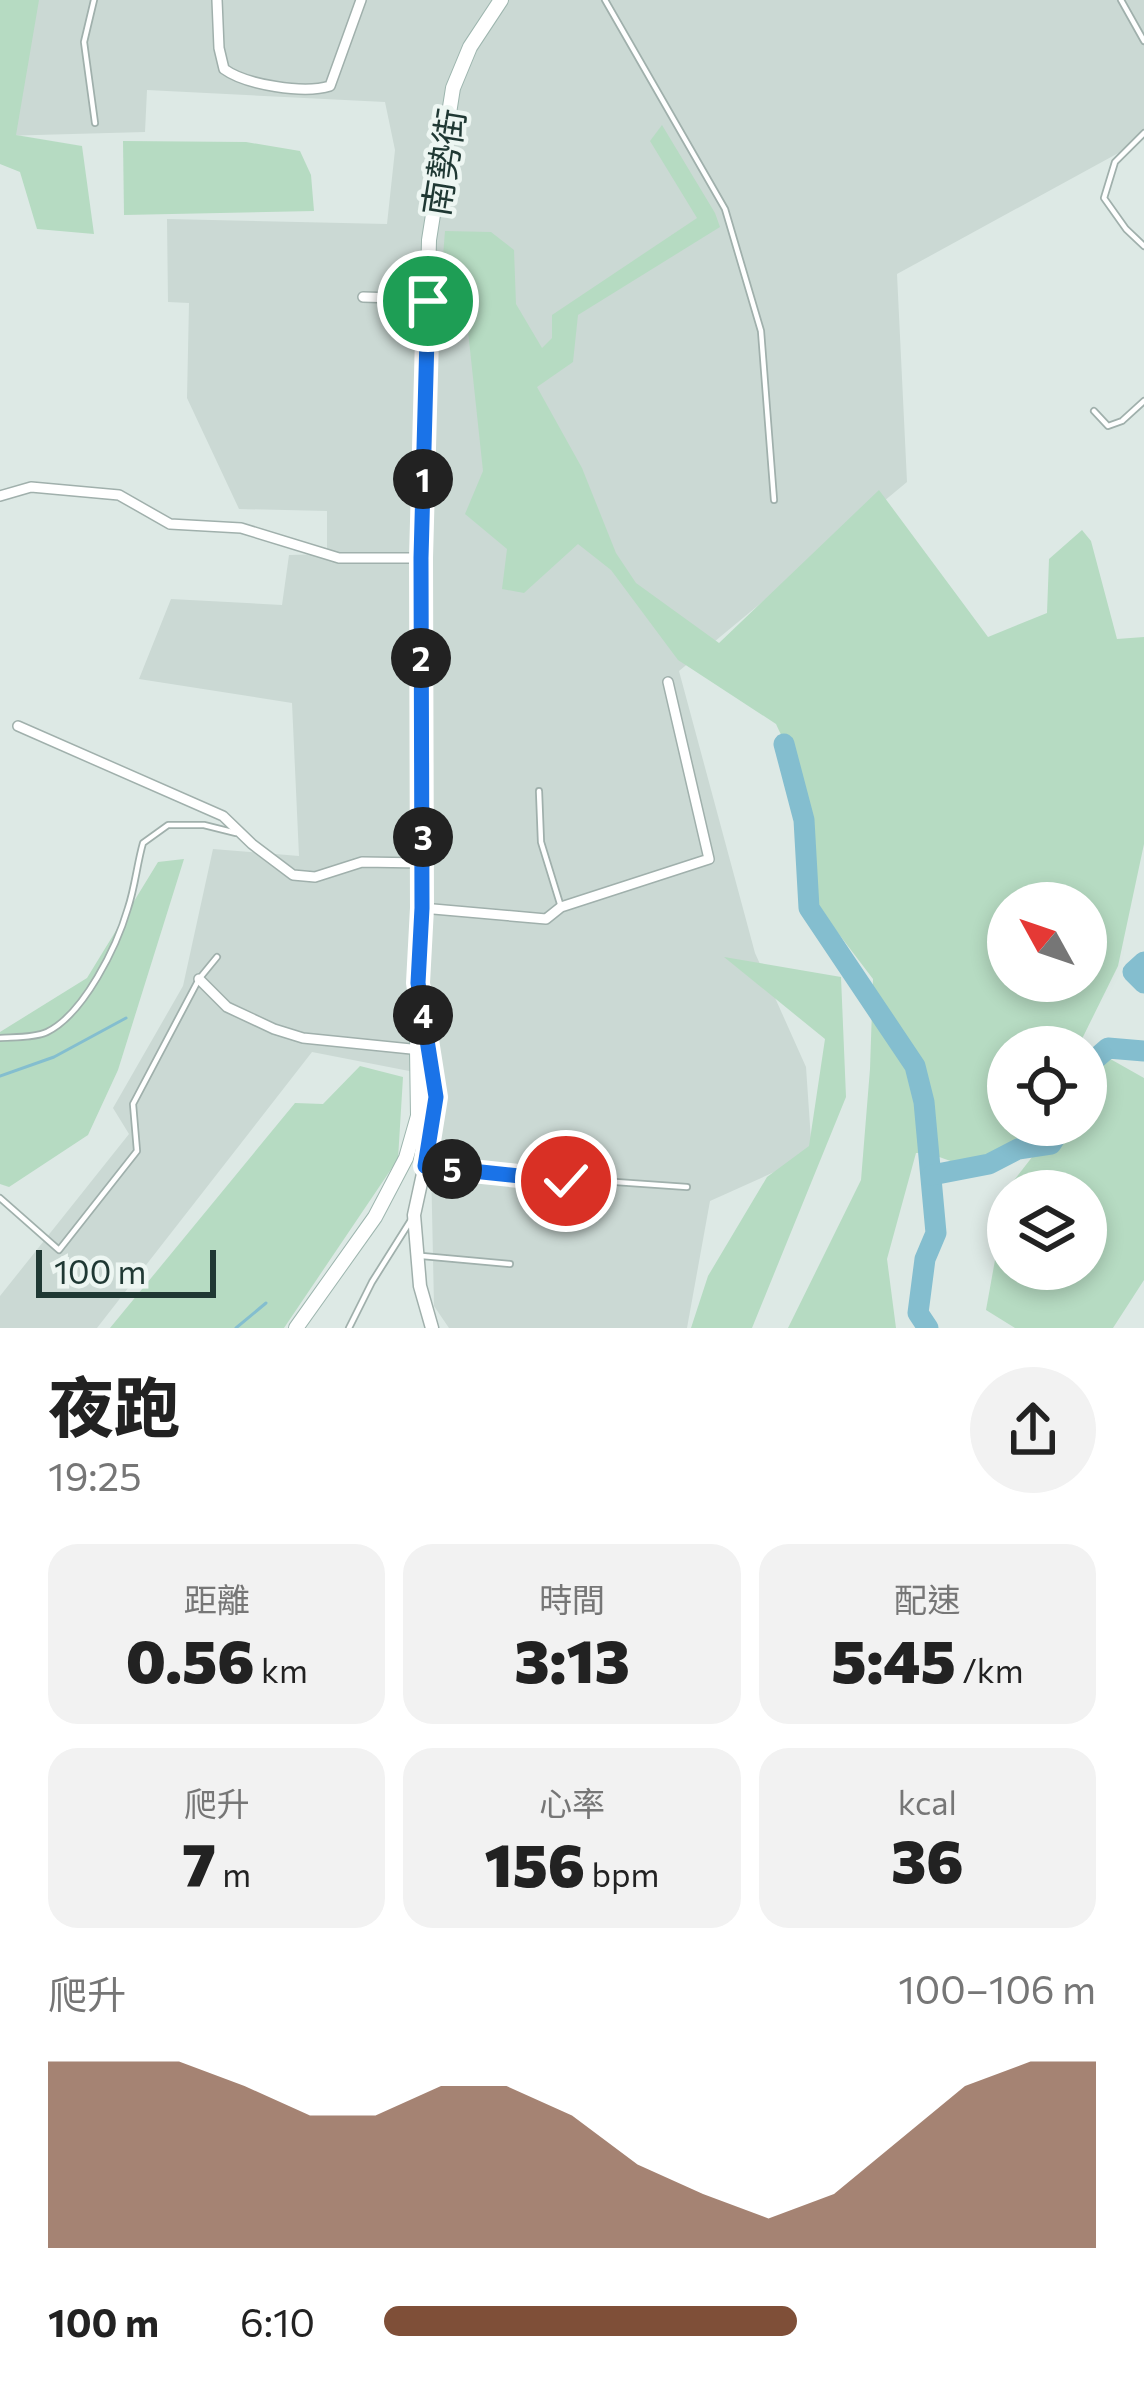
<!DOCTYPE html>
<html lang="zh-TW">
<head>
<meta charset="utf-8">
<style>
  :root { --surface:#fff; --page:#f2f2f2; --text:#222; --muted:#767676; --accent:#7f4f38 }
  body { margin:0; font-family:Commissioner,"Noto Sans TC",sans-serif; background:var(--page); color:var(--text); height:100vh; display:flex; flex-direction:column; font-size:45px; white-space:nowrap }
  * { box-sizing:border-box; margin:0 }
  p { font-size:39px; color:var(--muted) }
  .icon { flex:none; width:66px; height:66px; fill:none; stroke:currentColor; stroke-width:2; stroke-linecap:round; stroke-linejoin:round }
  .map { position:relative; height:1328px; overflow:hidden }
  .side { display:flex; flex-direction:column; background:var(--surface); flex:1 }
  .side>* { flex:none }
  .needle { width:78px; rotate:310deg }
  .controls { position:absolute; left:987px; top:882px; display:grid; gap:24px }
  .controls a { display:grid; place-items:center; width:120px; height:120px; border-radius:50%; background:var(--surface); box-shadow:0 6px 18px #0003; font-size:60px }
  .scale { position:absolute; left:36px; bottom:30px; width:180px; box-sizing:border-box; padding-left:12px; border:6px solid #1f3833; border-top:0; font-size:33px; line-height:42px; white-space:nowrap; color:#1f3833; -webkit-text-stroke:9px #edf6f2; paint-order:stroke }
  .pin { position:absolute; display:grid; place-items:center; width:102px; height:102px; color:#fff; margin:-51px; border:6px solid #fff; border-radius:50%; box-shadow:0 3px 12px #0007 }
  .km { position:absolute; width:60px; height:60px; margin:-30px; border-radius:50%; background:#222; color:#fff; font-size:33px; line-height:60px; text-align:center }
  .round { display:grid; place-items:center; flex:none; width:126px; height:126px; border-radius:63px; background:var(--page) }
  .summary { display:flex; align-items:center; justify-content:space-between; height:204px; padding:0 48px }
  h1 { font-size:66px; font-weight:800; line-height:90px }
  .stats { display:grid; grid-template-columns:repeat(3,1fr); gap:18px; height:204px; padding:12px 48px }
  .stats div { display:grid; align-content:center; border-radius:30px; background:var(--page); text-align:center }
  .stats b { font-size:60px; font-weight:800 }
  .stats small { font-size:33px; font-weight:400 }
  .stats p { font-size:33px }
  .chart { height:336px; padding:24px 48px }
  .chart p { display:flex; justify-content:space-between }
  .chart svg { width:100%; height:216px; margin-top:12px; fill:var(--accent); opacity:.7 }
  ul { padding:0 48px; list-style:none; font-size:39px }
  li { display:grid; grid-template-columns:192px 144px 1fr; align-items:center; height:90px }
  li i { height:30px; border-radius:15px; background:var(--accent) }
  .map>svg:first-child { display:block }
  .built { fill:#cbd9d4 }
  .green { fill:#b6dbc2; fill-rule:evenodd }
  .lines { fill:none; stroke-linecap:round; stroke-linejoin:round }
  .stream { stroke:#84becf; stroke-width:3 }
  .river { stroke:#84becf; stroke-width:21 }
  .service-casing { stroke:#a0b0ac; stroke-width:8 }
  .minor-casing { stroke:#a0b0ac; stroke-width:12 }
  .tertiary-casing { stroke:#a0b0ac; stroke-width:15 }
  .secondary-casing { stroke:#9db5ae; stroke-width:16 }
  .service { stroke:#fff; stroke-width:4.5 }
  .minor { stroke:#fff; stroke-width:9 }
  .tertiary { stroke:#fff; stroke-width:12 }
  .secondary { stroke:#fff; stroke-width:14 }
  .route-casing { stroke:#fff; stroke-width:24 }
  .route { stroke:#1a73e8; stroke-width:15 }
  .labels { text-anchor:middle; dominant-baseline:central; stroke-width:9; stroke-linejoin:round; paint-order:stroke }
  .street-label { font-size:36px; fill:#1f3833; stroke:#edf6f2 }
</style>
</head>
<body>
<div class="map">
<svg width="1144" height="1328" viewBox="0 0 1144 1328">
  <rect width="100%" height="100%" fill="#dde9e5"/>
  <polygon class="built" points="0,0 1144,0 1144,139 897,274 907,482 679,671 755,953 806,1067 812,1155 710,1201 687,1328 449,1328 434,1306 431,1162 445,1078 312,1052 97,1328 0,1328 0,1296 129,1134 113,1108 183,986 213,849 299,856 292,703 139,679 171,599 282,605 289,555 327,554 327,511 239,509 187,398 189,303 168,302 167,219 387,224 395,150 385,102 147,90 145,132 0,136"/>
  <g class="green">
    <polygon points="0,0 39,0 16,135 82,146 94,234 37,229 20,172 0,164"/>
    <path d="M662 125 715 213 720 227 578 315 573 362 537 387 582 468 616 553 636 583 719 643 879 490 988 637 1047 613 1049 559 1082 530 1091 541 1117 639 1144 637V844L1118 966 1078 1047H1008V1125H1045L987 1174 928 1153H916L887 1259 896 1328H788L861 1180 870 1069 873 979 816 904 804 784 776 724 678 660 611 570 578 544 524 593 502 589 507 549 465 514 483 471 468 331 439 307 445 231 491 232 514 250 516 304 542 348 552 338V315L697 218 650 141ZM1008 903H1086V981H1008Z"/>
    <polygon points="123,141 246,142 300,151 311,175 314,211 124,215"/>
    <polygon points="184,859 118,1070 88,1135 9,1187 0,1184 0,1032 87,978 158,862"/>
    <polygon points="724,957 841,977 846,1097 752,1328 691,1328 708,1276 767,1177 809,1146 825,1039"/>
    <path d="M1105 1056 1144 1078V1280L1113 1328H1015L986 1310 1008 1188 1057 1125H1086V1083ZM1008 1191H1086V1269H1008Z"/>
    <polygon points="360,1066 403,1077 398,1159 284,1328 110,1328 295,1103 323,1104"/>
  </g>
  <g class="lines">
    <g class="stream">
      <polyline points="0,1076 54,1057 126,1018"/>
      <polyline points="236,1328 266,1303"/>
    </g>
    <g class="river">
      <polyline points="784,744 804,820 809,908 915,1066 924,1102 936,1233 925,1259 918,1313 928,1328"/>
      <polyline points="1144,962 1133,972 1144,983"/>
      <polyline points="1086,1067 1108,1048 1144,1051"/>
      <polyline points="932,1175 989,1164 1018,1149 1051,1144 1063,1125"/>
    </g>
    <g class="service-casing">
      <g id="service">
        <polyline points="94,0 84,42 95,123"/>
        <polyline points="605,0 725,209 761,331 774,500"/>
        <polyline points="1121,0 1144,41"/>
        <polyline points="1144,133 1115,162 1104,198 1126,229 1144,246"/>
        <polyline points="1094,411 1108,426 1122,421 1144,401"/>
        <polyline points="539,791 541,842 561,907"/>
        <path d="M0 1038C14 1037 34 1038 47 1032 84 1014 117 946 128 908 135 887 137 864 143 843L168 825H204L236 833"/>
        <polyline points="425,1166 566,1181 587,1180 687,1187"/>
        <polyline points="0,1198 59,1250 137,1151 133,1104 199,979 217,957"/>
        <polyline points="422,1256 510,1264"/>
        <polyline points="349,1328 372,1282 411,1220"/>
      </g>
    </g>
    <g class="minor-casing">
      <g id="minor">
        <path d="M217 0 219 48 224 69C246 85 304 94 330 86L361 0"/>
        <polyline points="363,297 428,299"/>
        <polyline points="0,496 31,487 119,495 170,524 241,528 339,558 421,558"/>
        <polyline points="18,726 223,816 252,844 293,875 315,877 362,862 423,863"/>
        <polyline points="422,908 546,919 561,907 709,859 668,682"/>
        <polyline points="199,979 227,1007 274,1029 303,1038 421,1050"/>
      </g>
    </g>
    <g class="tertiary-casing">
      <polyline id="tertiary" points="422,1008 436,1097 431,1137 414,1215 420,1286 432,1328"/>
    </g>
    <g class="secondary-casing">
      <polyline id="secondary" points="296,1328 375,1217 406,1158 418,1116 417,1049 423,863 421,558 429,240 453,88 470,47 501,0"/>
    </g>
    <use href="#service" class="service"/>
    <use href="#minor" class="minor"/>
    <use href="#tertiary" class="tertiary"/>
    <use href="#secondary" class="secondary"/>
  </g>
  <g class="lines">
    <g class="route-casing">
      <polyline id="route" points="428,301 421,558 422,908 418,983 436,1097 425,1166 566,1181"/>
    </g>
    <use href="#route" class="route"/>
  </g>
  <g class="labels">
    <g class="street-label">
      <text transform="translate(442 162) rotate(-81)">南勢街</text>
    </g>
  </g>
</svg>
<div class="controls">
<a><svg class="needle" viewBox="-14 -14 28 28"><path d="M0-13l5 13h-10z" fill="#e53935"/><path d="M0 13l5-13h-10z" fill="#767676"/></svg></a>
<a><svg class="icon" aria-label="locate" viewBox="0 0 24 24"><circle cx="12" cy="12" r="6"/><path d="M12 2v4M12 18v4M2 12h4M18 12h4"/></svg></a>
<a><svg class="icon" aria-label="layers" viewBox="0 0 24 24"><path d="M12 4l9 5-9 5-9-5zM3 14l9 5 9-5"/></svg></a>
</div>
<div class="scale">100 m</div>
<div class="pin" style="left:428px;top:301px;background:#1e9e55"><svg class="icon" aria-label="arrive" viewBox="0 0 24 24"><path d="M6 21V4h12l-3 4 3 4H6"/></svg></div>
<div class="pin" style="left:566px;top:1181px;background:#d93025"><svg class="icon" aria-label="check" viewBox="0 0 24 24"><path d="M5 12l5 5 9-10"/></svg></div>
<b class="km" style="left:423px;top:479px">1</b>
<b class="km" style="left:421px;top:658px">2</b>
<b class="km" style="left:423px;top:837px">3</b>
<b class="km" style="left:423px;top:1015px">4</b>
<b class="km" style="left:452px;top:1169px">5</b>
</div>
<section class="side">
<div class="summary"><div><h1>夜跑</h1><p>19:25</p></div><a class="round"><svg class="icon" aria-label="share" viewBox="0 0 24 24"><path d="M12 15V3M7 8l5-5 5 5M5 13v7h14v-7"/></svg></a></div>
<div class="stats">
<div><p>距離</p><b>0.56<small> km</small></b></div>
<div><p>時間</p><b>3:13</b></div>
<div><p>配速</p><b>5:45<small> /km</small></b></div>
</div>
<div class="stats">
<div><p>爬升</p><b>7<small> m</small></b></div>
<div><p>心率</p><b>156<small> bpm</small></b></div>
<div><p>kcal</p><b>36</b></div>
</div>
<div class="chart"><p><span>爬升</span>100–106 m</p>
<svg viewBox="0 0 160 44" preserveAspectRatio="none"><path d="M0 44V6L10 6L20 6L30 11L40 17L50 17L60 11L70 11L80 17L90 27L100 33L110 38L120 33L130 22L140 11L150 6L160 6V44z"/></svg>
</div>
<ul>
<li><b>100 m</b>6:10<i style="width:58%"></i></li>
</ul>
</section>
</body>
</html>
